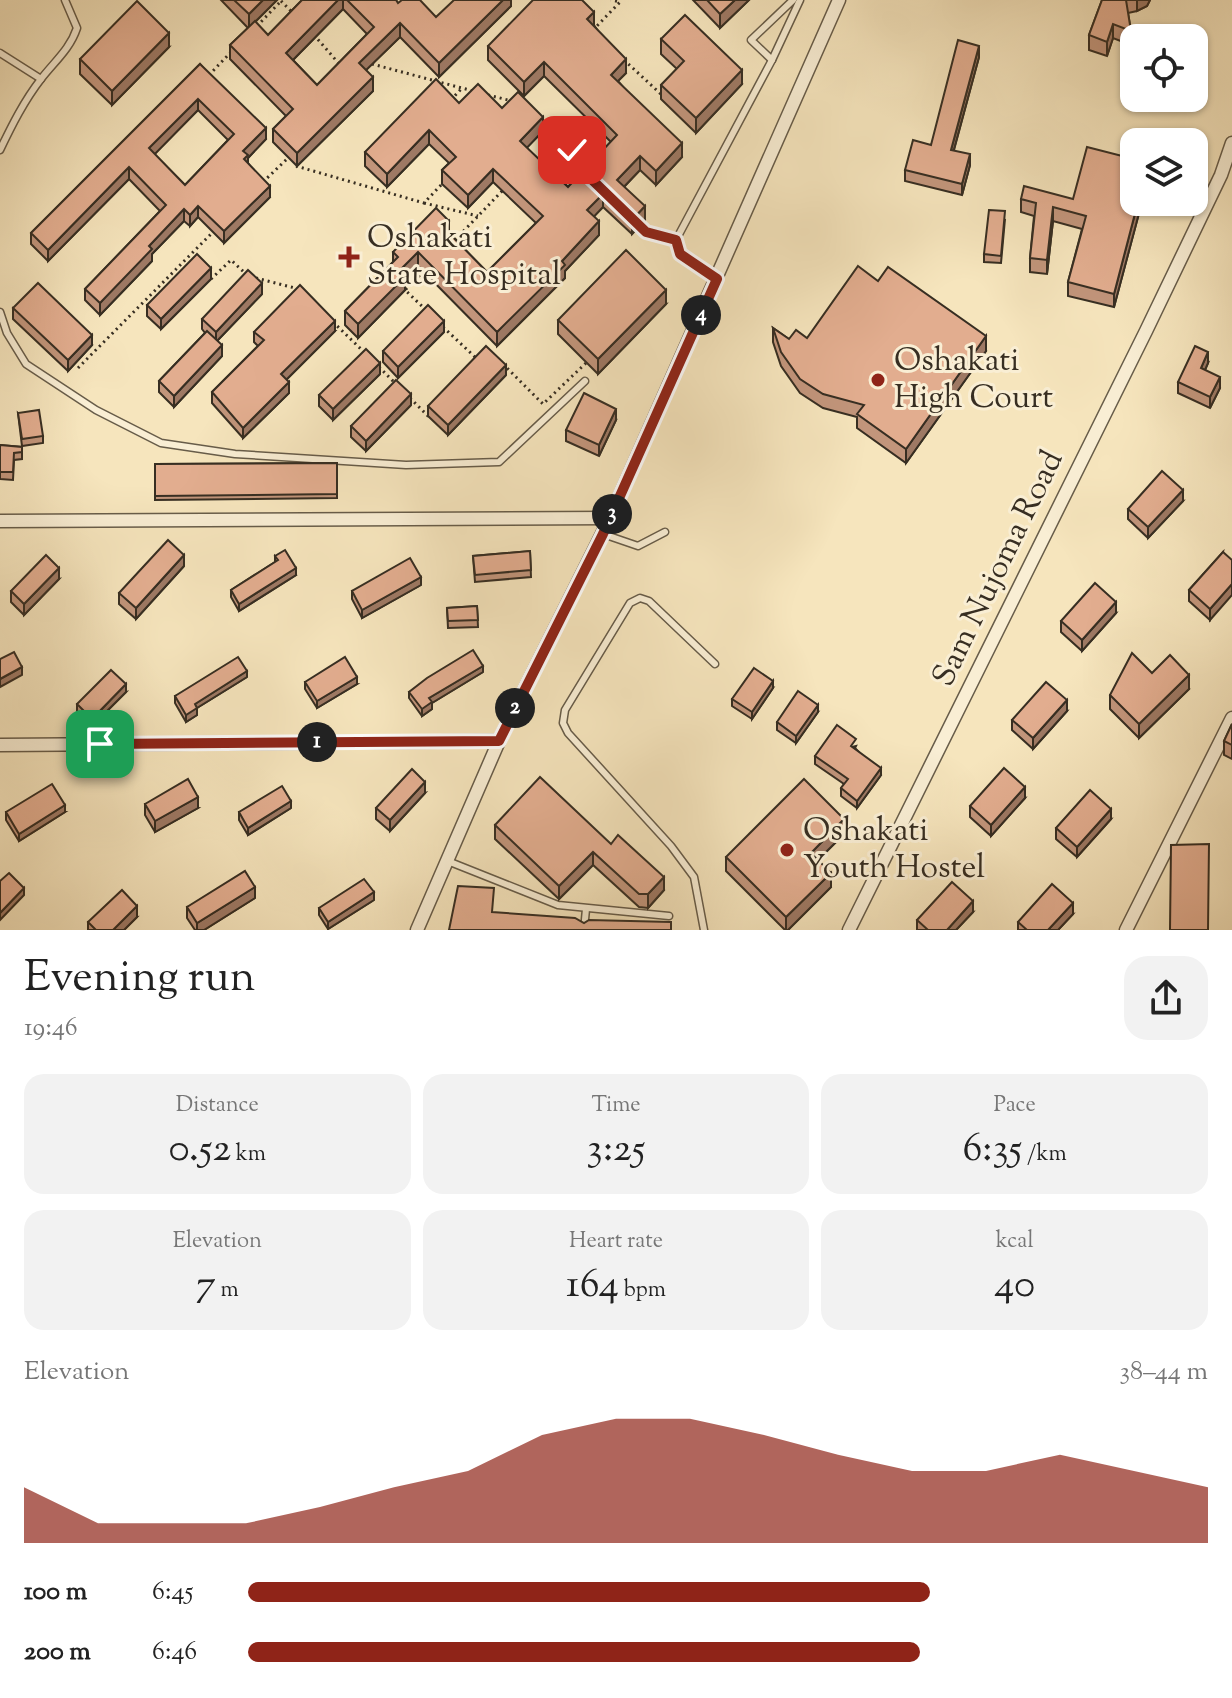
<!DOCTYPE html>
<html lang="en">
<head>
<meta charset="utf-8">
<style>
  :root { --surface:#fff; --page:#f2f2f2; --text:#222; --muted:#767676; --accent:#8f2418 }
  body { margin:0; font-family:"Sorts Mill Goudy",serif; background:var(--page); color:var(--text); height:100vh; display:flex; flex-direction:column; font-size:30px; white-space:nowrap }
  * { box-sizing:border-box; margin:0 }
  p { font-size:26px; color:var(--muted) }
  .icon { flex:none; width:44px; height:44px; fill:none; stroke:currentColor; stroke-width:2; stroke-linecap:round; stroke-linejoin:round }
  .map { position:relative; height:930px; overflow:hidden }
  .sheet { display:flex; flex-direction:column; background:var(--surface); flex:1 }
  .sheet>* { flex:none }
  .buttons { position:absolute; left:1120px; top:24px; display:grid; gap:16px }
  .buttons a { display:grid; place-items:center; width:88px; height:88px; border-radius:16px; background:var(--surface); box-shadow:0 2px 6px #0004; font-size:40px }
  .pin { position:absolute; display:grid; place-items:center; width:68px; height:68px; color:#fff; margin:-34px; border-radius:16px; box-shadow:0 4px 12px #0006 }
  .km { position:absolute; width:40px; height:40px; margin:-20px; border-radius:50%; background:#222; color:#fff; font-size:22px; line-height:40px; text-align:center }
  .round { display:grid; place-items:center; flex:none; width:84px; height:84px; border-radius:24px; background:var(--page) }
  .overview { display:flex; align-items:center; justify-content:space-between; height:136px; padding:0 24px }
  h1 { font-size:44px; font-weight:600; line-height:60px }
  .metrics { display:grid; grid-template-columns:repeat(3,1fr); gap:12px; height:136px; padding:8px 24px }
  .metrics div { display:grid; align-content:center; border-radius:20px; background:var(--page); text-align:center }
  .metrics b { font-size:40px; font-weight:600 }
  .metrics small { font-size:22px; font-weight:400 }
  .metrics p { font-size:22px }
  .chart { height:224px; padding:16px 24px }
  .chart p { display:flex; justify-content:space-between }
  .chart svg { width:100%; height:144px; margin-top:8px; fill:var(--accent); opacity:.7 }
  ul { padding:0 24px; list-style:none; font-size:26px }
  li { display:grid; grid-template-columns:128px 96px 1fr; align-items:center; height:60px }
  li i { height:20px; border-radius:10px; background:var(--accent) }
  .map>svg:first-child { display:block }
  .lines { fill:none; stroke-linecap:round; stroke-linejoin:round }
  .lane-casing { stroke:#675c49; stroke-width:9 }
  .street-casing { stroke:#675c49; stroke-width:15 }
  .path { stroke:#372e22; stroke-width:3; stroke-dasharray:2 4; stroke-linecap:butt }
  .lane { stroke:#f9eed4; stroke-width:6 }
  .street { stroke:#f9eed4; stroke-width:12 }
  .wall { fill:#c2957b; stroke:#372e22; stroke-width:2; fill-rule:evenodd }
  .shaded-wall { fill:#9e7964; stroke:#372e22; stroke-width:2 }
  .building { fill:#e2ad8f; stroke:#372e22; stroke-width:2; fill-rule:evenodd }
  .route-casing { stroke:#fff; stroke-width:16 }
  .route { stroke:#8f2418; stroke-width:10 }
  .poi-dot { fill:#8f2418; stroke:#f9eed4; stroke-width:3 }
  .labels { text-anchor:middle; dominant-baseline:central; stroke-width:6; stroke-linejoin:round; paint-order:stroke }
  .poi-label { font-size:32px; fill:#372e22; stroke:#f9eed4; text-anchor:start }
  .street-label { font-size:32px; fill:#372e22; stroke:#f9eed4 }
</style>
</head>
<body>
<div class="map">
<svg width="1232" height="930" viewBox="0 0 1232 930">
  <rect width="100%" height="100%" fill="#f6e5bd"/>
  <filter id="stains"><feTurbulence type="fractalNoise" baseFrequency=".0025" numOctaves="4"/><feColorMatrix values="0 0 0 0 .2 0 0 0 0 .09 0 0 0 0 .02 0 0 0 .5 -.17"/></filter>
  <radialGradient id="worn" r=".72"><stop offset=".6" stop-color="#630" stop-opacity="0"/><stop offset="1" stop-color="#630" stop-opacity=".3"/></radialGradient>
  <g class="lines">
    <g class="lane-casing">
      <g id="lane">
        <polyline points="793,0 751,40 772,60 800,0"/>
        <polyline points="0,53 41,79"/>
        <path d="M0 150C12 125 24 101 41 79 55 61 70 49 77 28L65 0"/>
        <polyline points="715,278 680,254 676,240 772,60"/>
        <polyline points="0,312 7,333 26,364 96,410 161,443 235,454 406,465 499,462 585,381"/>
        <polyline points="603,534 638,546 665,532"/>
        <polyline points="445,860 558,905 669,916"/>
        <polyline points="584,930 586,909"/>
        <polyline points="704,930 694,877 671,846 568,733 563,723 565,710 630,603 640,598 649,601 715,664"/>
      </g>
    </g>
    <g class="street-casing">
      <g id="street">
        <polyline points="0,521 610,518"/>
        <polyline points="0,745 499,741"/>
        <polyline points="417,930 499,741 610,518 839,0"/>
        <polyline points="849,930 1146,331 1221,175 1232,143"/>
        <polyline points="1126,930 1232,718"/>
      </g>
    </g>
    <g class="path">
      <polyline points="281,1 292,12"/>
      <polyline points="257,26 282,0"/>
      <polyline points="593,30 620,2 611,0"/>
      <polyline points="314,35 341,66"/>
      <polyline points="624,60 663,96"/>
      <polyline points="372,64 473,91"/>
      <polyline points="209,75 232,51"/>
      <polyline points="488,95 512,101"/>
      <polyline points="451,100 462,88"/>
      <polyline points="540,120 572,150 574,148 590,166"/>
      <polyline points="543,163 555,163 575,182"/>
      <polyline points="296,166 424,203 442,184"/>
      <polyline points="263,182 289,157"/>
      <polyline points="424,203 478,216"/>
      <polyline points="637,224 646,232 666,237"/>
      <polyline points="455,240 505,188"/>
      <polyline points="424,271 405,290 426,310"/>
      <polyline points="256,278 299,289"/>
      <polyline points="211,279 231,260 246,274"/>
      <polyline points="333,322 365,353"/>
      <polyline points="443,327 475,357"/>
      <polyline points="503,364 543,404 587,362"/>
      <polyline points="379,367 396,384"/>
      <polyline points="78,368 215,230"/>
      <polyline points="410,398 430,418"/>
    </g>
    <use href="#lane" class="lane"/>
    <use href="#street" class="street"/>
  </g>
  <g class="wall">
    <path d="M221 0H277L255 22 268 35 302 0H396L398 3 436 17 511 0V6L439 77 400 37 366 70 373 91 297 166 273 142V129L286 116 230 59V45L248 28ZM343 9 367 34 317 85 293 60Z"/>
    <polygon points="693,0 749,0 720,28"/>
    <polygon points="1102,0 1150,0 1147,6 1137,11 1128,13 1131,31 1131,45 1113,38 1107,56 1089,50 1089,35"/>
    <polygon points="594,25 626,73 618,81 682,157 656,185 640,170 624,187 645,220 632,234 603,207 594,216 599,235 565,271 565,278 497,346 418,266 405,279 405,290 358,338 345,325 345,311 393,262 393,252 449,233 487,272 536,223 493,182 468,208 442,184 442,170 449,163 429,144 387,187 365,166 365,152 459,103 502,108 543,131 526,148 568,187 611,142 544,76 524,96 488,60 488,46"/>
    <polygon points="661,39 742,84 696,133 661,99 661,85 677,69 661,54"/>
    <polygon points="169,47 112,105 80,74 80,59"/>
    <polygon points="979,57 954,150 970,165 962,195 905,181 905,170 931,145"/>
    <path d="M200 64 266 139 248 158V163L270 197 224 243 198 217 190 226 184 221 152 254V261L100 315 85 300V289L160 211 129 179 48 261 31 244V233ZM198 110 228 140 185 185 154 154Z"/>
    <polygon points="1021,199 1142,202 1114,307 1068,296 1068,282 1082,229 1053,221 1047,274 1030,272 1030,258 1034,216 1021,212"/>
    <polygon points="1005,219 1001,263 984,262 984,254"/>
    <polygon points="211,279 161,329 147,316 147,305"/>
    <polygon points="878,281 986,351 906,463 857,428 857,417 823,408 800,393 781,366 773,342 773,328 789,339 807,338"/>
    <polygon points="262,294 217,341 222,356 174,407 159,392 159,381 205,333 202,329 202,319"/>
    <polygon points="666,304 598,374 558,334 558,320"/>
    <polygon points="13,308 92,345 68,371 13,319"/>
    <polygon points="335,331 286,380 289,393 243,438 212,403 212,392 258,346 254,342 254,332"/>
    <polygon points="444,332 398,378 383,362 383,351"/>
    <polygon points="1208,363 1205,370 1220,388 1210,408 1178,393 1178,382"/>
    <polygon points="380,374 333,420 319,406 319,395"/>
    <polygon points="506,375 448,435 428,416 428,406"/>
    <polygon points="411,405 366,451 351,437 351,426"/>
    <polygon points="18,413 43,436 43,443 22,446"/>
    <polygon points="616,420 599,456 566,441 566,430"/>
    <polygon points="0,445 22,447 22,459 14,460 13,480 0,479"/>
    <polygon points="337,463 337,498 155,500 155,464"/>
    <polygon points="1183,501 1148,538 1128,519 1128,509"/>
    <polygon points="530,551 531,577 475,582 473,556"/>
    <polygon points="1223,552 1210,620 1189,601 1189,590"/>
    <polygon points="275,556 296,575 239,611 231,597 231,590 275,562"/>
    <polygon points="184,566 136,619 119,604 119,593"/>
    <polygon points="59,579 24,615 11,602 11,591"/>
    <polygon points="421,585 362,618 352,599 352,591"/>
    <polygon points="477,606 478,627 448,628 447,608"/>
    <polygon points="1116,613 1082,651 1061,632 1061,621"/>
    <polygon points="483,672 432,703 432,709 422,716 409,698 409,692"/>
    <polygon points="1152,673 1189,689 1139,738 1110,709 1110,695"/>
    <polygon points="247,677 197,708 197,715 186,722 175,703 175,696"/>
    <polygon points="305,682 357,684 317,708 305,689"/>
    <polygon points="773,688 752,719 732,706 732,699"/>
    <polygon points="126,692 92,726 77,711 77,704"/>
    <polygon points="1067,711 1033,749 1012,730 1012,720"/>
    <polygon points="818,712 796,743 777,730 777,722"/>
    <polygon points="1232,724 1232,759 1224,755 1224,741"/>
    <polygon points="856,746 855,748 881,775 857,808 841,796 841,788 844,784 815,764 815,756"/>
    <polygon points="425,793 390,831 376,819 376,808"/>
    <polygon points="1025,798 991,836 970,817 970,806"/>
    <polygon points="145,804 198,808 155,832 145,815"/>
    <polygon points="291,808 248,835 239,820 239,812"/>
    <polygon points="6,812 65,812 19,841 6,820"/>
    <polygon points="1111,819 1077,857 1056,839 1056,828"/>
    <polygon points="495,825 611,844 664,890 648,908 639,907 593,865 559,899 495,839"/>
    <polygon points="844,834 818,860 831,887 788,930 785,930 726,871 726,857"/>
    <polygon points="255,898 204,930 195,930 187,918 187,907"/>
    <polygon points="374,900 328,929 319,915 319,908"/>
    <polygon points="973,912 956,930 917,930 917,920"/>
    <polygon points="1073,914 1058,930 1018,930 1018,922"/>
    <polygon points="137,917 124,930 88,930 88,922"/>
  </g>
  <g class="shaded-wall">
    <polygon points="263,0 277,0 249,28 249,14"/>
    <polygon points="338,0 343,0 343,9 286,67 286,53"/>
    <polygon points="503,0 511,0 511,6 439,77 439,63"/>
    <polygon points="735,0 749,0 720,28 720,14"/>
    <polygon points="1137,0 1150,0 1147,6 1137,11"/>
    <polygon points="594,12 594,25 587,32 587,19"/>
    <polygon points="400,23 400,37 359,77 359,63"/>
    <polygon points="1113,24 1113,38 1107,56 1107,42"/>
    <polygon points="169,33 169,47 112,105 112,91"/>
    <polygon points="979,46 979,57 951,160 951,150"/>
    <polygon points="626,59 626,73 611,88 611,75"/>
    <polygon points="544,62 544,76 524,96 524,82"/>
    <polygon points="742,70 742,84 696,133 696,118"/>
    <polygon points="373,77 373,91 297,166 297,153"/>
    <polygon points="198,99 198,110 149,160 149,148"/>
    <polygon points="543,117 543,131 520,155 520,141"/>
    <polygon points="266,128 266,139 248,158 248,167 244,171 243,151"/>
    <polygon points="429,130 429,144 387,187 387,174"/>
    <polygon points="682,143 682,157 656,185 656,171"/>
    <polygon points="970,154 970,165 962,195 962,184"/>
    <polygon points="640,156 640,170 617,194 617,180"/>
    <polygon points="129,167 129,179 48,261 48,250"/>
    <polygon points="493,169 493,182 468,208 468,195"/>
    <polygon points="270,186 270,197 224,243 224,231"/>
    <polygon points="603,194 603,207 587,224 587,210"/>
    <polygon points="1138,202 1142,202 1114,307 1114,294"/>
    <polygon points="198,206 198,217 190,226 190,215"/>
    <polygon points="645,206 645,220 632,234 632,220"/>
    <polygon points="1053,207 1053,221 1047,274 1047,260"/>
    <polygon points="184,209 184,221 152,254 152,261 100,315 100,303 149,246"/>
    <polygon points="449,221 449,234 443,227"/>
    <polygon points="599,221 599,235 565,271 565,278 497,346 497,332"/>
    <polygon points="418,252 418,266 405,279 405,290 358,338 358,324 399,271"/>
    <polygon points="211,268 211,279 161,329 161,319"/>
    <polygon points="262,283 262,294 216,342 216,332"/>
    <polygon points="666,290 666,304 598,374 598,359"/>
    <polygon points="335,321 335,331 281,385 281,374"/>
    <polygon points="444,321 444,332 398,378 398,367"/>
    <polygon points="92,335 92,345 68,371 68,360"/>
    <polygon points="986,336 986,351 906,463 906,449"/>
    <polygon points="222,345 222,356 174,407 174,396"/>
    <polygon points="1208,352 1208,363 1201,379 1201,368"/>
    <polygon points="380,363 380,374 333,420 333,409"/>
    <polygon points="506,365 506,375 448,435 448,425"/>
    <polygon points="1220,377 1220,388 1210,408 1210,397"/>
    <polygon points="289,382 289,393 243,438 243,428"/>
    <polygon points="411,394 411,405 366,451 366,441"/>
    <polygon points="616,409 616,420 599,456 599,445"/>
    <polygon points="1183,490 1183,501 1148,538 1148,527"/>
    <polygon points="184,555 184,566 136,619 136,608"/>
    <polygon points="59,568 59,579 24,615 24,604"/>
    <polygon points="296,568 296,575 239,611 239,604"/>
    <polygon points="421,577 421,585 362,618 362,610"/>
    <polygon points="1232,584 1232,595 1210,620 1210,609"/>
    <polygon points="1116,602 1116,613 1082,651 1082,640"/>
    <polygon points="483,666 483,672 432,703 432,709 422,716 422,709 429,698"/>
    <polygon points="22,667 22,675 0,687 0,679"/>
    <polygon points="247,671 247,677 197,708 197,715 186,722 186,715 195,704"/>
    <polygon points="1189,675 1189,689 1139,738 1139,724"/>
    <polygon points="357,677 357,684 317,708 317,701"/>
    <polygon points="773,681 773,688 752,719 752,712"/>
    <polygon points="126,684 126,692 92,726 92,719"/>
    <polygon points="1067,700 1067,711 1033,749 1033,738"/>
    <polygon points="818,705 818,712 796,743 796,736"/>
    <polygon points="881,768 881,775 857,808 857,801"/>
    <polygon points="425,782 425,793 390,831 390,820"/>
    <polygon points="1025,787 1025,798 991,836 991,825"/>
    <polygon points="198,797 198,808 155,832 155,821"/>
    <polygon points="291,801 291,808 248,835 248,828"/>
    <polygon points="65,805 65,812 19,841 19,834"/>
    <polygon points="1111,809 1111,819 1077,857 1077,847"/>
    <polygon points="844,819 844,834 811,867 811,853"/>
    <polygon points="593,852 593,865 559,899 559,886"/>
    <polygon points="831,873 831,887 788,930 786,930 786,917"/>
    <polygon points="664,877 664,890 648,908 648,894"/>
    <polygon points="255,887 255,898 204,930 197,930 197,923"/>
    <polygon points="24,888 24,895 0,920 0,913"/>
    <polygon points="374,892 374,900 328,929 328,922"/>
    <polygon points="973,901 973,912 956,930 947,930"/>
    <polygon points="1073,903 1073,914 1058,930 1048,930"/>
    <polygon points="137,906 137,917 124,930 113,930"/>
  </g>
  <g class="building">
    <polygon points="234,0 263,0 249,14"/>
    <polygon points="302,0 338,0 286,53 317,85 374,27 347,0 396,0 398,3 402,0 420,0 436,17 454,0 503,0 439,63 400,23 359,63 373,77 297,153 273,129 293,109 230,45 255,21 268,35"/>
    <polygon points="533,0 582,0 594,12 587,19 626,59 611,75 682,143 656,171 640,156 617,180 645,206 632,220 603,194 587,210 599,221 562,261 565,265 497,332 418,252 399,271 405,277 358,324 345,311 398,257 393,252 436,208 449,221 443,227 487,272 543,216 493,169 468,195 442,170 456,157 429,130 387,174 365,152 436,79 459,103 478,84 502,108 518,92 543,117 520,141 568,187 617,135 544,62 524,82 488,46"/>
    <polygon points="707,0 735,0 720,14"/>
    <polygon points="1102,0 1126,0 1131,31 1113,24 1107,42 1089,35"/>
    <polygon points="137,1 169,33 112,91 80,59"/>
    <polygon points="685,15 742,70 696,118 661,85 684,61 661,39"/>
    <polygon points="958,40 979,46 951,150 970,154 962,184 905,170 913,140 931,145"/>
    <path d="M200 64 266 128 243 151 248 155 244 159 270 186 224 231 198 206 190 215 184 209 149 246 152 249 100 303 85 289 166 205 129 167 48 250 31 233ZM198 99 234 134 185 185 149 148Z"/>
    <polygon points="1087,147 1134,159 1134,202 1138,202 1114,294 1068,282 1086,216 1053,207 1047,260 1030,258 1036,203 1021,199 1024,186 1073,199"/>
    <polygon points="989,210 1005,211 1001,256 984,254"/>
    <polygon points="626,250 666,290 598,359 558,320"/>
    <polygon points="197,254 211,268 161,319 147,305"/>
    <polygon points="858,266 878,281 888,267 986,336 906,449 857,414 864,405 823,394 800,379 781,352 773,328 789,339 796,330 807,338"/>
    <polygon points="248,270 262,283 216,332 202,319"/>
    <polygon points="38,283 92,335 68,360 13,308"/>
    <polygon points="300,285 335,321 281,374 289,382 243,428 212,392 264,340 254,332"/>
    <polygon points="428,305 444,321 398,367 383,351"/>
    <polygon points="207,331 222,345 174,396 159,381"/>
    <polygon points="486,346 506,365 448,425 428,406"/>
    <polygon points="1195,346 1208,352 1201,368 1220,377 1210,397 1178,382"/>
    <polygon points="366,349 380,363 333,409 319,395"/>
    <polygon points="396,380 411,394 366,441 351,426"/>
    <polygon points="584,393 616,409 599,445 566,430"/>
    <polygon points="39,410 43,436 22,439 18,413"/>
    <polygon points="0,445 22,447 22,452 14,453 13,472 0,472"/>
    <polygon points="337,463 337,494 155,496 155,464"/>
    <polygon points="1162,471 1183,490 1148,527 1128,509"/>
    <polygon points="168,540 184,555 136,608 119,593"/>
    <polygon points="285,550 296,568 239,604 231,590 278,560 275,556"/>
    <polygon points="530,551 531,570 475,575 473,556"/>
    <polygon points="1223,552 1232,560 1232,584 1210,609 1189,590"/>
    <polygon points="46,555 59,568 24,604 11,591"/>
    <polygon points="410,558 421,577 362,610 352,591"/>
    <polygon points="1095,583 1116,602 1082,640 1061,621"/>
    <polygon points="477,606 478,620 448,621 447,608"/>
    <polygon points="473,650 483,666 429,698 432,702 422,709 409,692 427,678"/>
    <polygon points="14,652 22,667 0,679 0,659"/>
    <polygon points="1132,653 1152,673 1170,655 1189,675 1139,724 1110,695"/>
    <polygon points="238,657 247,671 195,704 197,708 186,715 175,696"/>
    <polygon points="345,657 357,677 317,701 305,682"/>
    <polygon points="754,668 773,681 752,712 732,699"/>
    <polygon points="111,670 126,684 92,719 77,704"/>
    <polygon points="1046,682 1067,700 1033,738 1012,720"/>
    <polygon points="798,691 818,705 796,736 777,722"/>
    <polygon points="1232,724 1232,745 1224,741"/>
    <polygon points="837,725 856,739 851,746 881,768 857,801 841,788 848,779 815,756"/>
    <polygon points="1004,768 1025,787 991,825 970,806"/>
    <polygon points="412,769 425,782 390,820 376,808"/>
    <polygon points="540,777 611,844 618,835 664,877 648,894 639,894 593,852 559,886 495,825"/>
    <polygon points="188,779 198,797 155,821 145,804"/>
    <polygon points="804,779 844,819 811,853 831,873 786,917 726,857"/>
    <polygon points="52,784 65,805 19,834 6,812"/>
    <polygon points="282,786 291,801 248,828 239,812"/>
    <polygon points="1090,790 1111,809 1077,847 1056,828"/>
    <polygon points="1209,844 1208,930 1170,930 1171,845"/>
    <polygon points="245,871 255,887 197,923 187,907"/>
    <polygon points="9,873 24,888 0,913 0,881"/>
    <polygon points="364,879 374,892 328,922 319,908"/>
    <polygon points="952,882 973,901 947,930 928,930 917,920"/>
    <polygon points="1052,884 1073,903 1048,930 1027,930 1018,922"/>
    <polygon points="458,886 494,888 492,912 575,918 584,923 589,920 671,922 671,930 449,930"/>
    <polygon points="122,890 137,906 113,930 96,930 88,922"/>
  </g>
  <g class="lines">
    <g class="route-casing">
      <polyline id="route" points="100,744 499,741 603,534 717,279 680,254 676,240 646,232 584,172 591,165 574,148 572,150"/>
    </g>
    <use href="#route" class="route"/>
  </g>
  <g class="poi-dot">
    <path d="M345 245h8v8h8v8h-8v8h-8v-8h-8v-8h8z"/>
    <circle cx="878" cy="380" r="8"/>
    <circle cx="787" cy="850" r="8"/>
  </g>
  <g class="labels">
    <g class="poi-label">
      <text x="367" y="239">Oshakati<tspan x="367" dy="37">State Hospital</tspan></text>
      <text x="894" y="362">Oshakati<tspan x="894" dy="37">High Court</tspan></text>
      <text x="803" y="832">Oshakati<tspan x="803" dy="37">Youth Hostel</tspan></text>
    </g>
    <g class="street-label">
      <text transform="translate(999 569) rotate(-64)">Sam Nujoma Road</text>
    </g>
  </g>
  <rect width="100%" height="100%" filter="url(#stains)"/>
  <rect width="100%" height="100%" fill="url(#worn)"/>
</svg>
<div class="buttons">
<a><svg class="icon" aria-label="locate" viewBox="0 0 24 24"><circle cx="12" cy="12" r="6"/><path d="M12 2v4M12 18v4M2 12h4M18 12h4"/></svg></a>
<a><svg class="icon" aria-label="layers" viewBox="0 0 24 24"><path d="M12 4l9 5-9 5-9-5zM3 14l9 5 9-5"/></svg></a>
</div>
<div class="pin" style="left:100px;top:744px;background:#1e9e55"><svg class="icon" aria-label="arrive" viewBox="0 0 24 24"><path d="M6 21V4h12l-3 4 3 4H6"/></svg></div>
<div class="pin" style="left:572px;top:150px;background:#d93025"><svg class="icon" aria-label="check" viewBox="0 0 24 24"><path d="M5 12l5 5 9-10"/></svg></div>
<b class="km" style="left:317px;top:742px">1</b>
<b class="km" style="left:515px;top:708px">2</b>
<b class="km" style="left:612px;top:514px">3</b>
<b class="km" style="left:701px;top:315px">4</b>
</div>
<section class="sheet">
<div class="overview"><div><h1>Evening run</h1><p>19:46</p></div><a class="round"><svg class="icon" aria-label="share" viewBox="0 0 24 24"><path d="M12 15V3M7 8l5-5 5 5M5 13v7h14v-7"/></svg></a></div>
<div class="metrics">
<div><p>Distance</p><b>0.52<small> km</small></b></div>
<div><p>Time</p><b>3:25</b></div>
<div><p>Pace</p><b>6:35<small> /km</small></b></div>
</div>
<div class="metrics">
<div><p>Elevation</p><b>7<small> m</small></b></div>
<div><p>Heart rate</p><b>164<small> bpm</small></b></div>
<div><p>kcal</p><b>40</b></div>
</div>
<div class="chart"><p><span>Elevation</span>38–44 m</p>
<svg viewBox="0 0 160 44" preserveAspectRatio="none"><path d="M0 44V27L10 38L20 38L30 38L40 33L50 27L60 22L70 11L80 6L90 6L100 11L110 17L120 22L130 22L140 17L150 22L160 27V44z"/></svg>
</div>
<ul>
<li><b>100 m</b>6:45<i style="width:71%"></i></li>
<li><b>200 m</b>6:46<i style="width:70%"></i></li>
</ul>
</section>
</body>
</html>
